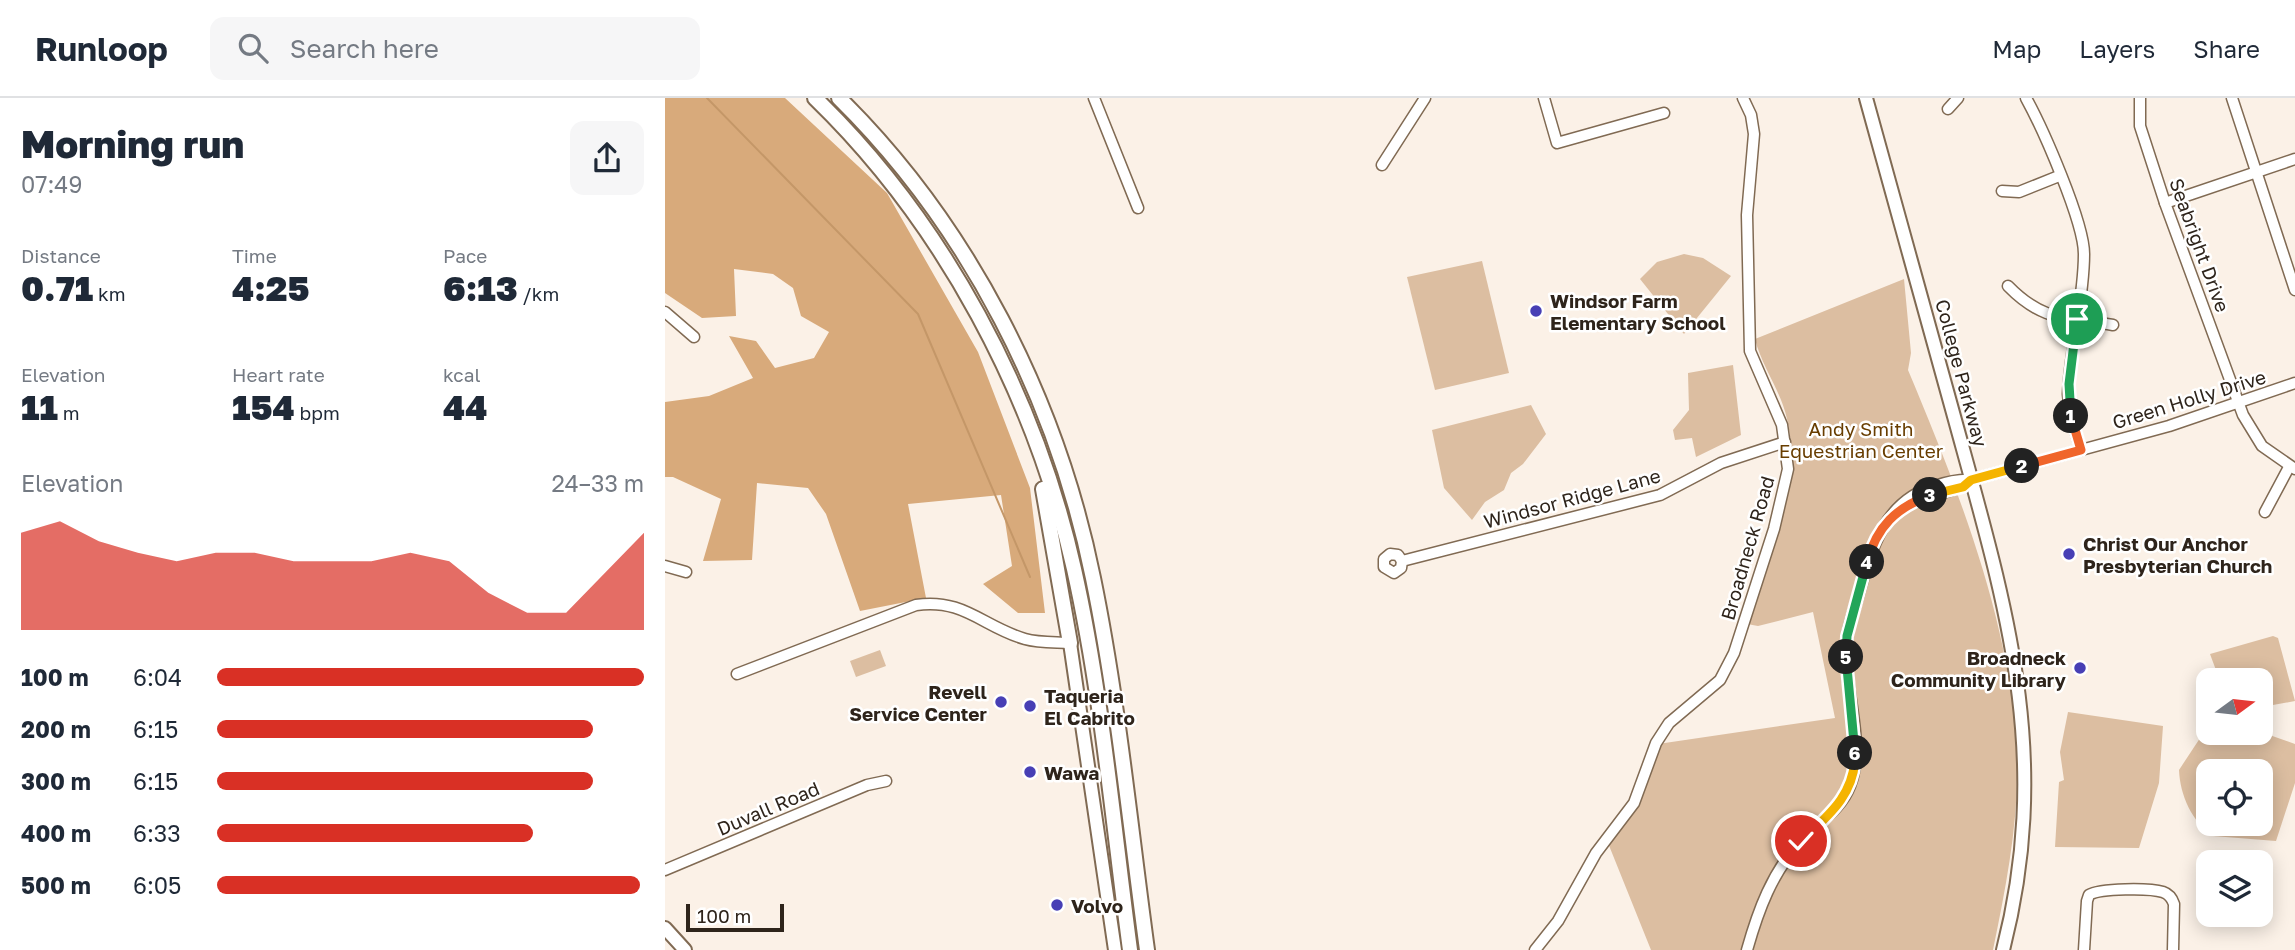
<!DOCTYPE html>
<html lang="en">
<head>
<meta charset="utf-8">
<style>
  :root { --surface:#fff; --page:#f6f6f7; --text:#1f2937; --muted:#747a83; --line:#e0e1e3; --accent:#d93025 }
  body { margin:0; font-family:"Golos Text",sans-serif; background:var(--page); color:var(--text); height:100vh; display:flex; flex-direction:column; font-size:26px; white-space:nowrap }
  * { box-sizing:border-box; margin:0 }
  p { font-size:23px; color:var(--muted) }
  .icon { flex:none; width:38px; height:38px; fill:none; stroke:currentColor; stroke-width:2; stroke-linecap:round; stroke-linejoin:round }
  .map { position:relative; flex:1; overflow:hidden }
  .panel { display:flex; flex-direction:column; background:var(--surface); width:665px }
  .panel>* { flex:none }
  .needle { width:46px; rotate:75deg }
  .tools { position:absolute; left:1531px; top:570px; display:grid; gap:14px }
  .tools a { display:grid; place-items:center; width:77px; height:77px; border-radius:14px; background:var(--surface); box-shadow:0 4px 18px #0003; font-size:35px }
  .scale { position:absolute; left:21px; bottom:18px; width:98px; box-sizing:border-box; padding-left:7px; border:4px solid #2e241b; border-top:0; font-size:19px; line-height:24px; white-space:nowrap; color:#2e241b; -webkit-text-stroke:5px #fff; paint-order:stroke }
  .pin { position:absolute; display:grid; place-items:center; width:60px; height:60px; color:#fff; margin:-30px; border:4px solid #fff; border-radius:50%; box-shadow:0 2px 7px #0007 }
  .km { position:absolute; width:35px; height:35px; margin:-18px; border-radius:50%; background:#222; color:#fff; font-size:19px; line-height:35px; text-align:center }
  .round { display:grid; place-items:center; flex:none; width:74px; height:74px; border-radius:14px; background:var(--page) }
  .overview { display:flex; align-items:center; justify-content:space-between; height:119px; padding:0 21px }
  h1 { font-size:38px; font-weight:800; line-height:52px }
  .metrics { display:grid; grid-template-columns:repeat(3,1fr); gap:10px; height:119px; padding:7px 21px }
  .metrics div { display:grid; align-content:center }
  .metrics b { font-size:35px; font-weight:800 }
  .metrics small { font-size:19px; font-weight:400 }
  .metrics p { font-size:19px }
  .chart { height:196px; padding:14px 21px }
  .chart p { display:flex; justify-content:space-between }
  .chart svg { width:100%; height:126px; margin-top:7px; fill:var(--accent); opacity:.7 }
  ul { padding:0 21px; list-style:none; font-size:23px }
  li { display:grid; grid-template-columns:112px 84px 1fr; align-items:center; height:52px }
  li i { height:18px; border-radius:9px; background:var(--accent) }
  header { display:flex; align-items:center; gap:42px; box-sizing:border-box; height:98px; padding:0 35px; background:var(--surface); border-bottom:2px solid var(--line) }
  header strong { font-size:33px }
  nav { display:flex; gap:38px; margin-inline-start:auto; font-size:24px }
  .search { width:490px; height:63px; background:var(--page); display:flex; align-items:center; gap:18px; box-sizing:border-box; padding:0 24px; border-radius:14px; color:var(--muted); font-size:26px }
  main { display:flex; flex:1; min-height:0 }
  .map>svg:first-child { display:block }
  .green { fill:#dcbea1; fill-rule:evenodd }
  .forest { fill:#d8aa7b }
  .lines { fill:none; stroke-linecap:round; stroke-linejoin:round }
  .stream { stroke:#c49768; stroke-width:2 }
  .minor-casing { stroke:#806a53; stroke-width:13 }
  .major-casing { stroke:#806a53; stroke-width:16 }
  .highway-casing { stroke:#806a53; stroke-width:18 }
  .minor { stroke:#fff; stroke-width:10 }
  .major { stroke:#fff; stroke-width:12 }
  .highway { stroke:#fff; stroke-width:14 }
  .split-1-casing { stroke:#fff; stroke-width:14 }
  .split-2-casing { stroke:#fff; stroke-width:14 }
  .split-3-casing { stroke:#fff; stroke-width:14 }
  .split-4-casing { stroke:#fff; stroke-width:14 }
  .split-5-casing { stroke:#fff; stroke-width:14 }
  .split-6-casing { stroke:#fff; stroke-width:14 }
  .split-7-casing { stroke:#fff; stroke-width:14 }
  .split-1 { stroke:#22a559; stroke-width:9 }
  .split-2 { stroke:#f0652b; stroke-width:9 }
  .split-3 { stroke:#f5b400; stroke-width:9 }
  .split-4 { stroke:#f0652b; stroke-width:9 }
  .split-5 { stroke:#22a559; stroke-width:9 }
  .split-6 { stroke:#22a559; stroke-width:9 }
  .split-7 { stroke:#f5b400; stroke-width:9 }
  .poi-dot { fill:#473fb5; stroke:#fff; stroke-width:2.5 }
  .labels { text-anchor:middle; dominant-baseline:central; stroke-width:5; stroke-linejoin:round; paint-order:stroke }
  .street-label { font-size:19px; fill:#2e241b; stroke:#fff }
  .poi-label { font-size:19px; font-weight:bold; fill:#2e241b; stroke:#fff; text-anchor:start }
  .park-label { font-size:19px; fill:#683d00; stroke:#fff }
</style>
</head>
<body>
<header>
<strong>Runloop</strong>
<div class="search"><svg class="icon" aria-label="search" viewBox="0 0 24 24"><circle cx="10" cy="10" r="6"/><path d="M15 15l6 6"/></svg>Search here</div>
<nav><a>Map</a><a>Layers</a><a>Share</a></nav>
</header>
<main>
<section class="panel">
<div class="overview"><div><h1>Morning run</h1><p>07:49</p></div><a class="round"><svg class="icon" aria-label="share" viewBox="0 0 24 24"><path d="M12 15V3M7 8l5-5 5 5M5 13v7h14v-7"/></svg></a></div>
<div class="metrics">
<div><p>Distance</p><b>0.71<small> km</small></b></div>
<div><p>Time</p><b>4:25</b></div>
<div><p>Pace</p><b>6:13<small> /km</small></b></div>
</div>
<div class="metrics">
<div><p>Elevation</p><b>11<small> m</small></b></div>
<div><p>Heart rate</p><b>154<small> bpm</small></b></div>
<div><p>kcal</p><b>44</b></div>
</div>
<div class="chart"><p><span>Elevation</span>24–33 m</p>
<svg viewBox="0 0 160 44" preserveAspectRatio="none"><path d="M0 44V10L10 6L20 13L30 17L40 20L50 17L60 17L70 20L80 20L90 20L100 17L110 20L120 31L130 38L140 38L150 24L160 10V44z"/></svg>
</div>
<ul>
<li><b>100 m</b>6:04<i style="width:100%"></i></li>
<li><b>200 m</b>6:15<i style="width:88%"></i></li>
<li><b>300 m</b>6:15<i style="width:88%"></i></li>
<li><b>400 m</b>6:33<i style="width:74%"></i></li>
<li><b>500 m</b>6:05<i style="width:99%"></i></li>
</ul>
</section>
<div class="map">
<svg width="1630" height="852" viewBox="0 0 1630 852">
  <rect width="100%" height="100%" fill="#fbf1e7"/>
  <g class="green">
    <polygon points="1019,156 1038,160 1066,178 1019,236 975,181 992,164"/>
    <polygon points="817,163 844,275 770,292 742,179"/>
    <path d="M1239 181 1246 255 1243 272C1293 391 1347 527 1352 658 1354 724 1341 788 1328 852H986L943 745 975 702 993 646 1170 620 1148 514 1093 528 1082 526C1101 464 1138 385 1122 321 1116 293 1097 269 1090 241Z"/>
    <polygon points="1068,267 1076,337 1031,359 1027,340 1010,342 1008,332 1024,312 1023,275"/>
    <polygon points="866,307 881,336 858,366 846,375 839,392 820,404 807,422 779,390 767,332"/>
    <polygon points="1608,538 1613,540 1630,603 1597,609 1596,583 1555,583 1545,556"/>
    <polygon points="215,552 221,568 191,579 185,563"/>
    <polygon points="1403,614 1498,628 1494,685 1474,750 1390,749 1394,684 1399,682 1395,654"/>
    <path d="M1543 628 1544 635 1596 634 1630 646V685L1611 743 1548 738C1527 724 1515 697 1514 672ZM1544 674H1596V726H1544Z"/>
  </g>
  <polygon class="forest" points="0,0 120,0 222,95 313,254 365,390 380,515 353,515 318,486 347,468 336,397 243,406 261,500 195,513 161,416 143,390 92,385 87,462 38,463 56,401 8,379 0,379 0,304 44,298 88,280 64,238 91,243 110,270 149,260 164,234 136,218 128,190 108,176 69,171 71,218 37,220 0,195"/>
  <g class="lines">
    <polyline class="stream" points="42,0 253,216 365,479"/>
    <g class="minor-casing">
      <g id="minor">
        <polyline points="429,0 473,110"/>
        <polyline points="879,0 892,45 999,15"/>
        <path d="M1361 0C1378 31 1419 124 1419 156 1419 203 1405 249 1403 296L1405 316 1416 352"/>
        <polyline points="1475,0 1475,28 1500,105 1578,317 1597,348 1630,371"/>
        <polyline points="1567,0 1630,192"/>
        <polyline points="1283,11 1293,0"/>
        <polyline points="717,67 760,0"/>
        <polyline points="1337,93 1354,94 1394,78"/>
        <polyline points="1500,105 1630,61"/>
        <path d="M1343 188C1378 224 1401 219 1448 227"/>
        <polyline points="0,214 29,239"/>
        <path d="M1241 407C1261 396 1289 396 1306 382"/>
        <polyline points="1600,414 1624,369"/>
        <polyline points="737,463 736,470 729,475 719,469 719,461 725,456 733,457 737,463 995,397 1056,365 1120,344"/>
        <polyline points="0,468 21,474"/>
        <path d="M72 576 251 507C299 500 318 529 360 541 374 545 390 544 405 545"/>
        <polyline points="0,772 202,687 221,683"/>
        <polyline points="870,852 893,823 931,755 969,705 991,645 1004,625 1055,582 1069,555 1109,431 1123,371 1117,327 1085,253 1082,117 1089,36 1086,17 1078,0"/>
        <path d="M1082 852C1093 813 1107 774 1136 743 1152 725 1176 712 1185 688 1201 646 1180 595 1181 551 1181 533 1188 516 1193 499 1206 453 1218 403 1270 388 1282 384 1294 381 1306 382L1504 328 1630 285"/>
        <path d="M1419 852 1422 803 1424 797C1435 790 1485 790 1498 794 1504 796 1507 800 1509 806L1508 852"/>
      </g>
    </g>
    <g class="major-casing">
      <g id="major">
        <path d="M1201 0C1231 107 1260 215 1290 322 1341 508 1388 657 1338 852"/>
        <polyline points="405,545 450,852"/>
        <polyline points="0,830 20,852"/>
      </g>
    </g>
    <g class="highway-casing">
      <g id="highway">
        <path d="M150 0C279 125 370 297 409 471 437 596 448 725 465 852"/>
        <path d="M174 0C304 128 392 302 428 480 453 602 465 728 482 852"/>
        <polyline points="378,391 405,545"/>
      </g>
    </g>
    <use href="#minor" class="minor"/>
    <use href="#major" class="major"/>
    <use href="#highway" class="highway"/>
  </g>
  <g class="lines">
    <g class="split-1-casing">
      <polyline id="split-1" points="1406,318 1404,286 1412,221"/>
    </g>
    <g class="split-2-casing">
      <polyline id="split-2" points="1357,368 1416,352 1406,318"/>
    </g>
    <g class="split-3-casing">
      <polyline id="split-3" points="1265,397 1298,389 1306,382 1357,368"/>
    </g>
    <g class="split-4-casing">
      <path id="split-4" d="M1202 464C1212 428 1231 410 1265 397"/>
    </g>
    <g class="split-5-casing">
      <polyline id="split-5" points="1181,559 1182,538 1202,464"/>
    </g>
    <g class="split-6-casing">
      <polyline id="split-6" points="1181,559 1190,655"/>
    </g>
    <g class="split-7-casing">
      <path id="split-7" d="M1136 743C1163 718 1191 696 1190 655"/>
    </g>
    <use href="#split-1" class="split-1"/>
    <use href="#split-2" class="split-2"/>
    <use href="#split-3" class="split-3"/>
    <use href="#split-4" class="split-4"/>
    <use href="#split-5" class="split-5"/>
    <use href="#split-6" class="split-6"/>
    <use href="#split-7" class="split-7"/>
  </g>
  <g class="poi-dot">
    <circle cx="871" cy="213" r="7"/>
    <circle cx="1404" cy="456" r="7"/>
    <circle cx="1415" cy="570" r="7"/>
    <circle cx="336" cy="604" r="7"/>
    <circle cx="365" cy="608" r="7"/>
    <circle cx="365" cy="674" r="7"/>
    <circle cx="392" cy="807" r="7"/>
  </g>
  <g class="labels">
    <g class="street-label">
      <text transform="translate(1535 147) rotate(70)">Seabright Drive</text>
      <text transform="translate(1297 275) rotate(75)">College Parkway</text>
      <text transform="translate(1524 301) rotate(-17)">Green Holly Drive</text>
      <text transform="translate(907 400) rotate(-15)">Windsor Ridge Lane</text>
      <text transform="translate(1082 450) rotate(-74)">Broadneck Road</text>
      <text transform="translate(103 710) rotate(-23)">Duvall Road</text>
    </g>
    <g class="poi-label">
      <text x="885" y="202">Windsor Farm<tspan x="885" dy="22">Elementary School</tspan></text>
      <text x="1418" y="445">Christ Our Anchor<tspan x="1418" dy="22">Presbyterian Church</tspan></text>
      <text x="1401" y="559" text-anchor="end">Broadneck<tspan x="1401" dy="22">Community Library</tspan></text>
      <text x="322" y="593" text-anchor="end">Revell<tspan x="322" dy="22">Service Center</tspan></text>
      <text x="379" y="597">Taqueria<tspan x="379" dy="22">El Cabrito</tspan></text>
      <text x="379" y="674">Wawa</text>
      <text x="406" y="807">Volvo</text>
    </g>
    <g class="park-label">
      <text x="1196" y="330">Andy Smith<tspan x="1196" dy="22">Equestrian Center</tspan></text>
    </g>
  </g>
</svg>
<div class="tools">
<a><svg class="needle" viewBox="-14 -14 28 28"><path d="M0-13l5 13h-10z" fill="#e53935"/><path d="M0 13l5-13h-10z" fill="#747a83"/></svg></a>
<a><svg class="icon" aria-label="locate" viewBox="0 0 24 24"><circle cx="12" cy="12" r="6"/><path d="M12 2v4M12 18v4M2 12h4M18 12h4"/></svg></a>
<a><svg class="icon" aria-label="layers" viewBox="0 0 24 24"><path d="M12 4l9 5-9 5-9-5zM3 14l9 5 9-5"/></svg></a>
</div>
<div class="scale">100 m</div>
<div class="pin" style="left:1412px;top:221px;background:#1e9e55"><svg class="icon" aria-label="arrive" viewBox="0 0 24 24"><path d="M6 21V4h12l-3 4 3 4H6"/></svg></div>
<div class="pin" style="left:1136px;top:743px;background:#d93025"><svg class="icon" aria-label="check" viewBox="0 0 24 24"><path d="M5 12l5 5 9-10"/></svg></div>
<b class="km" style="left:1406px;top:318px">1</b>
<b class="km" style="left:1357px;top:368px">2</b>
<b class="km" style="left:1265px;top:397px">3</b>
<b class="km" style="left:1202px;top:464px">4</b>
<b class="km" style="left:1181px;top:559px">5</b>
<b class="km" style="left:1190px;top:655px">6</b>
</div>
</main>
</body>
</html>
